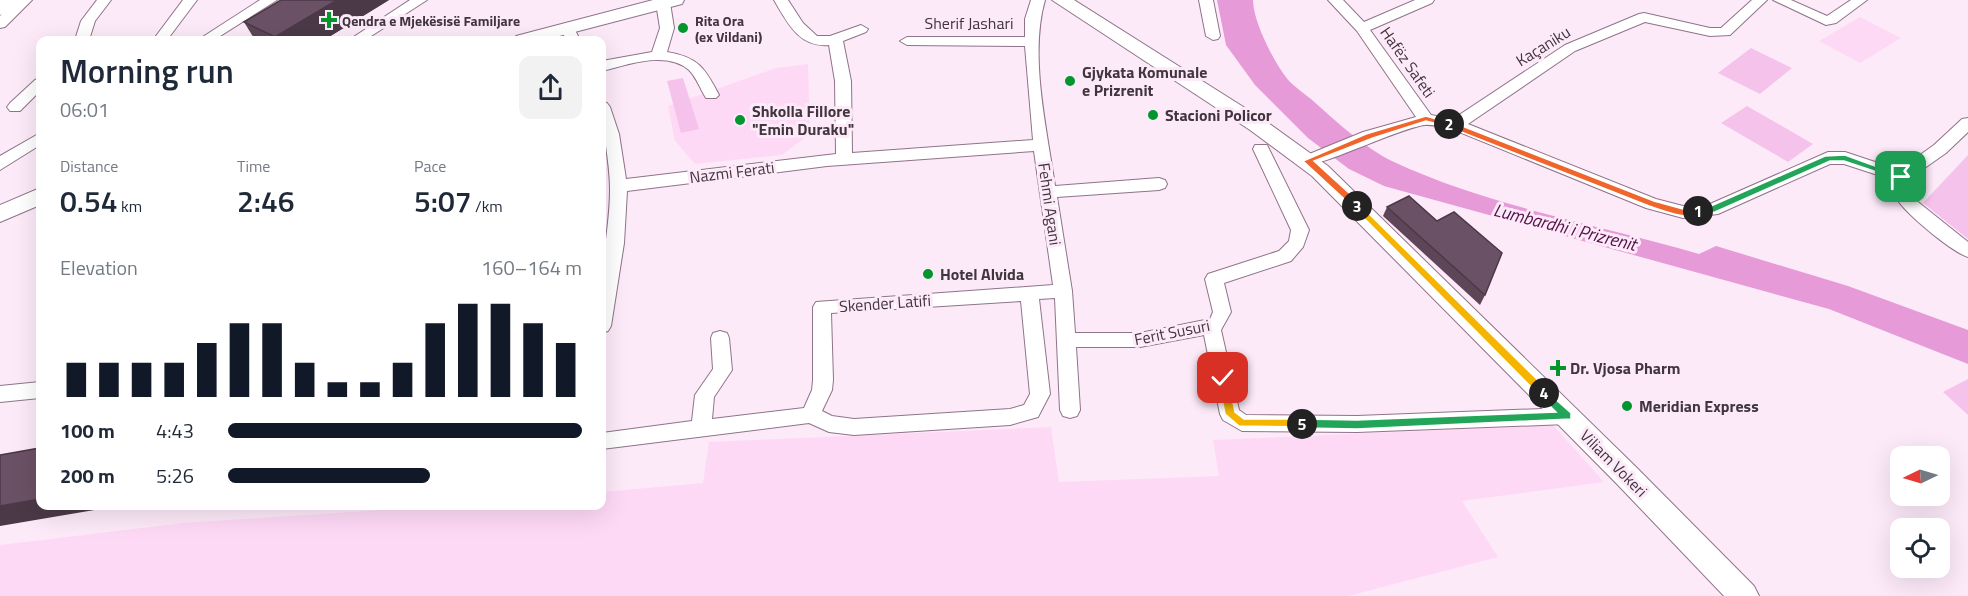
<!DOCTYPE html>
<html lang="en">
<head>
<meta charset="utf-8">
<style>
  :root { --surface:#fff; --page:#f2f2f3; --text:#1f2937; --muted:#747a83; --accent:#111827 }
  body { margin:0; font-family:"Titillium Web",sans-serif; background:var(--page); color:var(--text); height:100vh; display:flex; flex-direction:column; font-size:22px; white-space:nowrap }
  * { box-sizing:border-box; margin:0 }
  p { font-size:20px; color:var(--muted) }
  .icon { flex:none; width:33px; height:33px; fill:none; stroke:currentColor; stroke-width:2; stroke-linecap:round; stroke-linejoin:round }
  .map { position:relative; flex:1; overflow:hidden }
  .side { position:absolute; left:36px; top:36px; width:570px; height:474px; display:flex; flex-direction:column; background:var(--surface); border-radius:12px; box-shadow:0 6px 24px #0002 }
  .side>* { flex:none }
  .needle { width:39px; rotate:265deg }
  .fabs { position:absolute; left:1890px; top:446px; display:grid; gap:12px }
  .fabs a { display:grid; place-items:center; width:60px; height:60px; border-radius:12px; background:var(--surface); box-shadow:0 6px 24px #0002; font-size:30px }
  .pin { position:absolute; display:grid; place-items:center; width:51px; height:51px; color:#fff; margin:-26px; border-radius:12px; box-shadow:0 3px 9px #0006 }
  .km { position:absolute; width:30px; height:30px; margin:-15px; border-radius:50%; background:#222; color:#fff; font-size:16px; line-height:30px; text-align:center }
  .round { display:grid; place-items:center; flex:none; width:63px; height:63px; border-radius:12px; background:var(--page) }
  .head { display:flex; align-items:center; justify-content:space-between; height:102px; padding:0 24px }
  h1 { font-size:33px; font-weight:600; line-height:45px }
  .metrics { display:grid; grid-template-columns:repeat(3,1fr); gap:9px; height:102px; padding:6px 24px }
  .metrics div { display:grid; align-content:center }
  .metrics b { font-size:30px; font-weight:600 }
  .metrics small { font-size:16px; font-weight:400 }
  .metrics p { font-size:16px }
  .chart { height:168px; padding:12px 24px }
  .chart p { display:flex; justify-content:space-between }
  .chart svg { width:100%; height:108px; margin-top:6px; stroke:var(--accent); stroke-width:6 }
  ul { padding:0 24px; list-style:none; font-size:20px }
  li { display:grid; grid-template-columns:96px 72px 1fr; align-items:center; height:45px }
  li i { height:15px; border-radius:8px; background:var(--accent) }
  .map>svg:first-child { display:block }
  .built { fill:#fed9f6 }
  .green { fill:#f5c2eb }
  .water { fill:#e69ad8 }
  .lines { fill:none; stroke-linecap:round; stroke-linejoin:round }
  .minor-casing { stroke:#8f7389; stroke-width:2 }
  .major-casing { stroke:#8f7389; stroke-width:2 }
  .minor { fill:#fff; fill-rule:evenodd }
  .major { fill:#fff; fill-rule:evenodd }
  .wall { fill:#5c4657 }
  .shaded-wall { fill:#4b3947 }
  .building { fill:#6b5165; stroke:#4b3947; stroke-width:1.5 }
  .split-1 { fill:#22a559; stroke:#fff; stroke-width:1.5 }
  .split-2 { fill:#f0652b; stroke:#fff; stroke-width:1.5 }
  .split-3 { fill:#f0652b; stroke:#fff; stroke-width:1.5 }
  .split-4 { fill:#f5b400; stroke:#fff; stroke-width:1.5 }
  .split-5 { fill:#22a559; stroke:#fff; stroke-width:1.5 }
  .split-6 { fill:#f5b400; stroke:#fff; stroke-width:1.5 }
  .poi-dot { fill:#02962d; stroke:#fdeaf9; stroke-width:2 }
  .labels { text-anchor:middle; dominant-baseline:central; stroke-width:6; stroke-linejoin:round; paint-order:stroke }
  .far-poi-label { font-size:14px; font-weight:bold; fill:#41353e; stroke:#fdeaf9; text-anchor:start }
  .street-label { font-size:16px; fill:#41353e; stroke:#fdeaf9 }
  .poi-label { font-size:16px; font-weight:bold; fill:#41353e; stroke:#fdeaf9; text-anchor:start }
  .water-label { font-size:18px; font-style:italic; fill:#53114b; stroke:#fdeaf9 }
</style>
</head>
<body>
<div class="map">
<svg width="1968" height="596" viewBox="0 0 1968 596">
  <rect width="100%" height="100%" fill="#fdeaf9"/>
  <g class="built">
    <polygon points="1860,17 1901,38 1860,63 1819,41"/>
    <polygon points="808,64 810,134 782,155 695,164 675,141 668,106 776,68"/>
    <polygon points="1553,425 1604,482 1462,501 1498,557 1348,596 0,596 0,545 184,523 442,506 602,506 602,492 703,483 709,442 1051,427 1059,482 1219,476 1213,440"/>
  </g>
  <g class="green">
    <polygon points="1751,48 1792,68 1760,94 1718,73"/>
    <polygon points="683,78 699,129 681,133 667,81"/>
    <polygon points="1747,106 1813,144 1788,162 1721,123"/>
    <polygon points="1968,155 1968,239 1923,203"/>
    <polygon points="1968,379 1968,415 1943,392"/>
  </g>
  <path class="water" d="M1217 0H1253C1253 22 1275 65 1290 82 1297 88 1304 94 1311 99 1336 121 1364 148 1394 162 1491 207 1597 224 1699 254L1716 246 1848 286 1968 330V364L1829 309 1384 186 1349 169 1308 138 1255 85 1226 45Z"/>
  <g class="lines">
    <g class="minor-casing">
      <g id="minor">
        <polygon points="17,0 32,0 5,27 0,28 0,16"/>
        <polygon points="97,0 111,0 95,21 89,40 75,40 81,21"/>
        <polygon points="183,0 197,0 167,40 153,40"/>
        <polygon points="260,0 277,0 214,40 198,40"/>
        <polygon points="410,0 427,0 365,40 349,40"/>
        <path d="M658 0H668L670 3 674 28 667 52C698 57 705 68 719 95L716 98H706C700 89 697 78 689 70 666 50 627 65 602 71V61L652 52 660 28 656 3Z"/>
        <path d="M774 0H788L803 23 817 36H830L861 25 868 29 866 32 843 41 851 81 852 153 1033 140 1025 46 907 45 900 41 907 37H1025V19L1031 0H1045C1029 56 1047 129 1055 186L1159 178 1165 180 1167 184 1165 188 1159 190 1057 197 1072 291 1075 333H1140L1210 319 1213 312 1205 279 1208 274 1279 251 1289 241 1291 230 1253 149 1255 145H1267L1269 149 1309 230 1303 247 1291 261 1224 283 1231 312 1221 330 1239 410 1246 415 1357 416 1567 408 1574 410 1577 416 1574 422 1567 424 1357 432 1242 431 1223 420 1220 414 1204 335 1140 347H1076L1080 410 1077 416 1070 418 1063 416 1060 410 1055 298 1039 299 1050 394 1038 417 1010 425 854 435 829 432 809 423 602 449V433L692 421 695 395 713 369 711 338 713 333 720 331 727 333 729 338 732 370 714 397 712 419 804 408 812 390 813 380V307L816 302 1053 285 1034 151 827 166 627 191 624 243 611 326 608 331 602 333C602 315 600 296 602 277 604 248 610 219 610 190 610 160 602 132 602 102L607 103 610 107 619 134 626 179 836 154 835 81 829 45C799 48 787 22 774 0ZM1021 301 1030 394 1024 405 1010 409 854 419 832 416 822 411 832 390 833 380 831 313Z"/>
        <polygon points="1199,0 1213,0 1220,36 1218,39 1213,40 1206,36"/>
        <path d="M1328 0H1343L1364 22 1415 0H1434L1432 3 1370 30 1431 115 1453 119 1565 45 1639 14 1644 13 1710 28H1721L1752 0H1767L1730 35 1710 36 1645 22 1575 51 1468 124 1656 199 1683 206 1710 204 1828 152H1845L1899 170 1934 145 1962 119 1968 118V132L1946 153 1909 179C1909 190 1911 194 1918 202L1968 242V257C1952 252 1909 216 1899 202 1894 195 1892 189 1893 180L1844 164H1830L1718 214 1683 218 1646 208 1452 129C1444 128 1433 124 1425 125 1399 128 1317 169 1302 165L1300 161 1302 157 1363 132 1416 117 1357 31Z"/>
        <polygon points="1773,0 1791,0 1827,16 1851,0 1867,0 1836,23 1826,25"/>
        <polygon points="568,25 573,26 580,40 566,40 561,29"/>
        <polygon points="40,78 40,91 20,111 10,111 7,107 10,103 35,80"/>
        <polygon points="40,133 40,145 0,170 0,156"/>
        <polygon points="40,382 40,398 0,402 0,386"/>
      </g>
    </g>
    <g class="major-casing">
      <g id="major">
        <polygon points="0,0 19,0 7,13 0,15"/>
        <polygon points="653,0 684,0 682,4 544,40 513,40 516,36"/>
        <polygon points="1052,0 1074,0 1264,120 1328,166 1637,468 1754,586 1759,596 1724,596 1617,484 1312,176 1250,130"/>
        <polygon points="40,188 40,205 0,222 0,205"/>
      </g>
    </g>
    <use href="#minor" class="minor"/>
    <use href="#major" class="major"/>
  </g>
  <g class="wall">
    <polygon points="389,0 324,40 255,40 244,22"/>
    <polygon points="1387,207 1485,295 1480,305 1383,216"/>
  </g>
  <g class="shaded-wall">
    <polygon points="337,0 389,0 324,40 277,40 275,37"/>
    <polygon points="40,499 40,506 118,506 0,526 0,506"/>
  </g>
  <g class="building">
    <polygon points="281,0 337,0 275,37 244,22"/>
    <polygon points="1409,196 1437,221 1454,212 1502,253 1485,295 1387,207"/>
    <polygon points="40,448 40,499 0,506 0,455"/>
  </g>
  <polygon class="split-1" points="1845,155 1905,177 1901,180 1844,161 1830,161 1715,212 1698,214 1694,211 1698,208 1711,206 1825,156"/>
  <path class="split-2" d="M1446 122H1452L1654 201 1683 209 1698 208 1703 211C1689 222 1664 211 1649 206L1446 126Z"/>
  <polygon class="split-3" points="1426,116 1453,124 1449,127 1426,121 1373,138 1314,161 1360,203 1360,208 1354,208 1303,161 1366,134"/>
  <polygon class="split-4" points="1357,202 1548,390 1548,396 1540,396 1354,208 1354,203"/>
  <polygon class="split-5" points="1544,389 1571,413 1571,419 1357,429 1302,428 1297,424 1302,419 1357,420 1556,412 1540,396 1540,390"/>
  <polygon class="split-6" points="1223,373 1228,378 1235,412 1244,419 1302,419 1307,424 1306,427 1239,426 1225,414 1218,378"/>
  <g class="poi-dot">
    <path d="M326 11h6v6h6v6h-6v6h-6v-6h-6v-6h6z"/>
    <circle cx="683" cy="28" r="6"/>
    <circle cx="1070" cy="81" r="6"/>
    <circle cx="1153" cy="115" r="6"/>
    <circle cx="740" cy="120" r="6"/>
    <circle cx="928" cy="274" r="6"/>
    <path d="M1555 359h6v6h6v6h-6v6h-6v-6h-6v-6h6z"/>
    <circle cx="1627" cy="406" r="6"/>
  </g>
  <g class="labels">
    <g class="far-poi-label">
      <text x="342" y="20">Qendra e Mjekësisë Familjare</text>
      <text x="695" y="20">Rita Ora<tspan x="695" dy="16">(ex Vildani)</tspan></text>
    </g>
    <g class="street-label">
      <text x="969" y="23">Sherif Jashari</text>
      <text transform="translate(1543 46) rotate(-32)">Kaçaniku</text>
      <text transform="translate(1408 62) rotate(55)">Hafëz Safeti</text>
      <text transform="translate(732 172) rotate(-7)">Nazmi Ferati</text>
      <text transform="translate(1050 204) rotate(82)">Fehmi Agani</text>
      <text transform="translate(885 303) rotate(-4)">Skender Latifi</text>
      <text transform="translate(1172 332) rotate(-11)">Ferit Susuri</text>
      <text transform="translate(1614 463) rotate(45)">Viliam Vokeri</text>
    </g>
    <g class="poi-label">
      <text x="1082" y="72">Gjykata Komunale<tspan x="1082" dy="18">e Prizrenit</tspan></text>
      <text x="752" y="111">Shkolla Fillore<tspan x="752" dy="18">"Emin Duraku"</tspan></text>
      <text x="1165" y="115">Stacioni Policor</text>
      <text x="940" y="274">Hotel Alvida</text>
      <text x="1570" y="368">Dr. Vjosa Pharm</text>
      <text x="1639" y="406">Meridian Express</text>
    </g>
    <g class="water-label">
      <text transform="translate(1565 227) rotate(14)">Lumbardhi i Prizrenit</text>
    </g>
  </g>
</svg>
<div class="fabs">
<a><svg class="needle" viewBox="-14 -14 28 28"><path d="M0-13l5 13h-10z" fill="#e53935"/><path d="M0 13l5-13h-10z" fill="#747a83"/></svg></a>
<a><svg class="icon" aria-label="locate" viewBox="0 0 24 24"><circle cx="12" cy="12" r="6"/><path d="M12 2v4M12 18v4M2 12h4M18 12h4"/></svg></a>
</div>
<div class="pin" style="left:1901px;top:177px;background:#1e9e55"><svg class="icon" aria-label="arrive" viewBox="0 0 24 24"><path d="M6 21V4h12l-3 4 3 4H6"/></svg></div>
<div class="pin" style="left:1223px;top:378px;background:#d93025"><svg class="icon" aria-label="check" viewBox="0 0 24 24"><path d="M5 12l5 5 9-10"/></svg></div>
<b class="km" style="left:1698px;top:211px">1</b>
<b class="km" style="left:1449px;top:124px">2</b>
<b class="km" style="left:1357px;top:206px">3</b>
<b class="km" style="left:1544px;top:393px">4</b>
<b class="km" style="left:1302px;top:424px">5</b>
<section class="side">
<div class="head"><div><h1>Morning run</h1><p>06:01</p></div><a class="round"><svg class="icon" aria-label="share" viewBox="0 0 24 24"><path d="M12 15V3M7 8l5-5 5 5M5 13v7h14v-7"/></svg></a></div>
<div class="metrics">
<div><p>Distance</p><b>0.54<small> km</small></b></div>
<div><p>Time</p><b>2:46</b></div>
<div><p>Pace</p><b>5:07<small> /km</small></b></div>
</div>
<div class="chart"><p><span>Elevation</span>160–164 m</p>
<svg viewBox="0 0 160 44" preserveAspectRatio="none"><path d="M5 44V30M15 44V30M25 44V30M35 44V30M45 44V22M55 44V14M65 44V14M75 44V30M85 44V38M95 44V38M105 44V30M115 44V14M125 44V6M135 44V6M145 44V14M155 44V22"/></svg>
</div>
<ul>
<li><b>100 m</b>4:43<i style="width:100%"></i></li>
<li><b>200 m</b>5:26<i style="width:57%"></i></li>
</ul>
</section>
</div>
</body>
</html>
